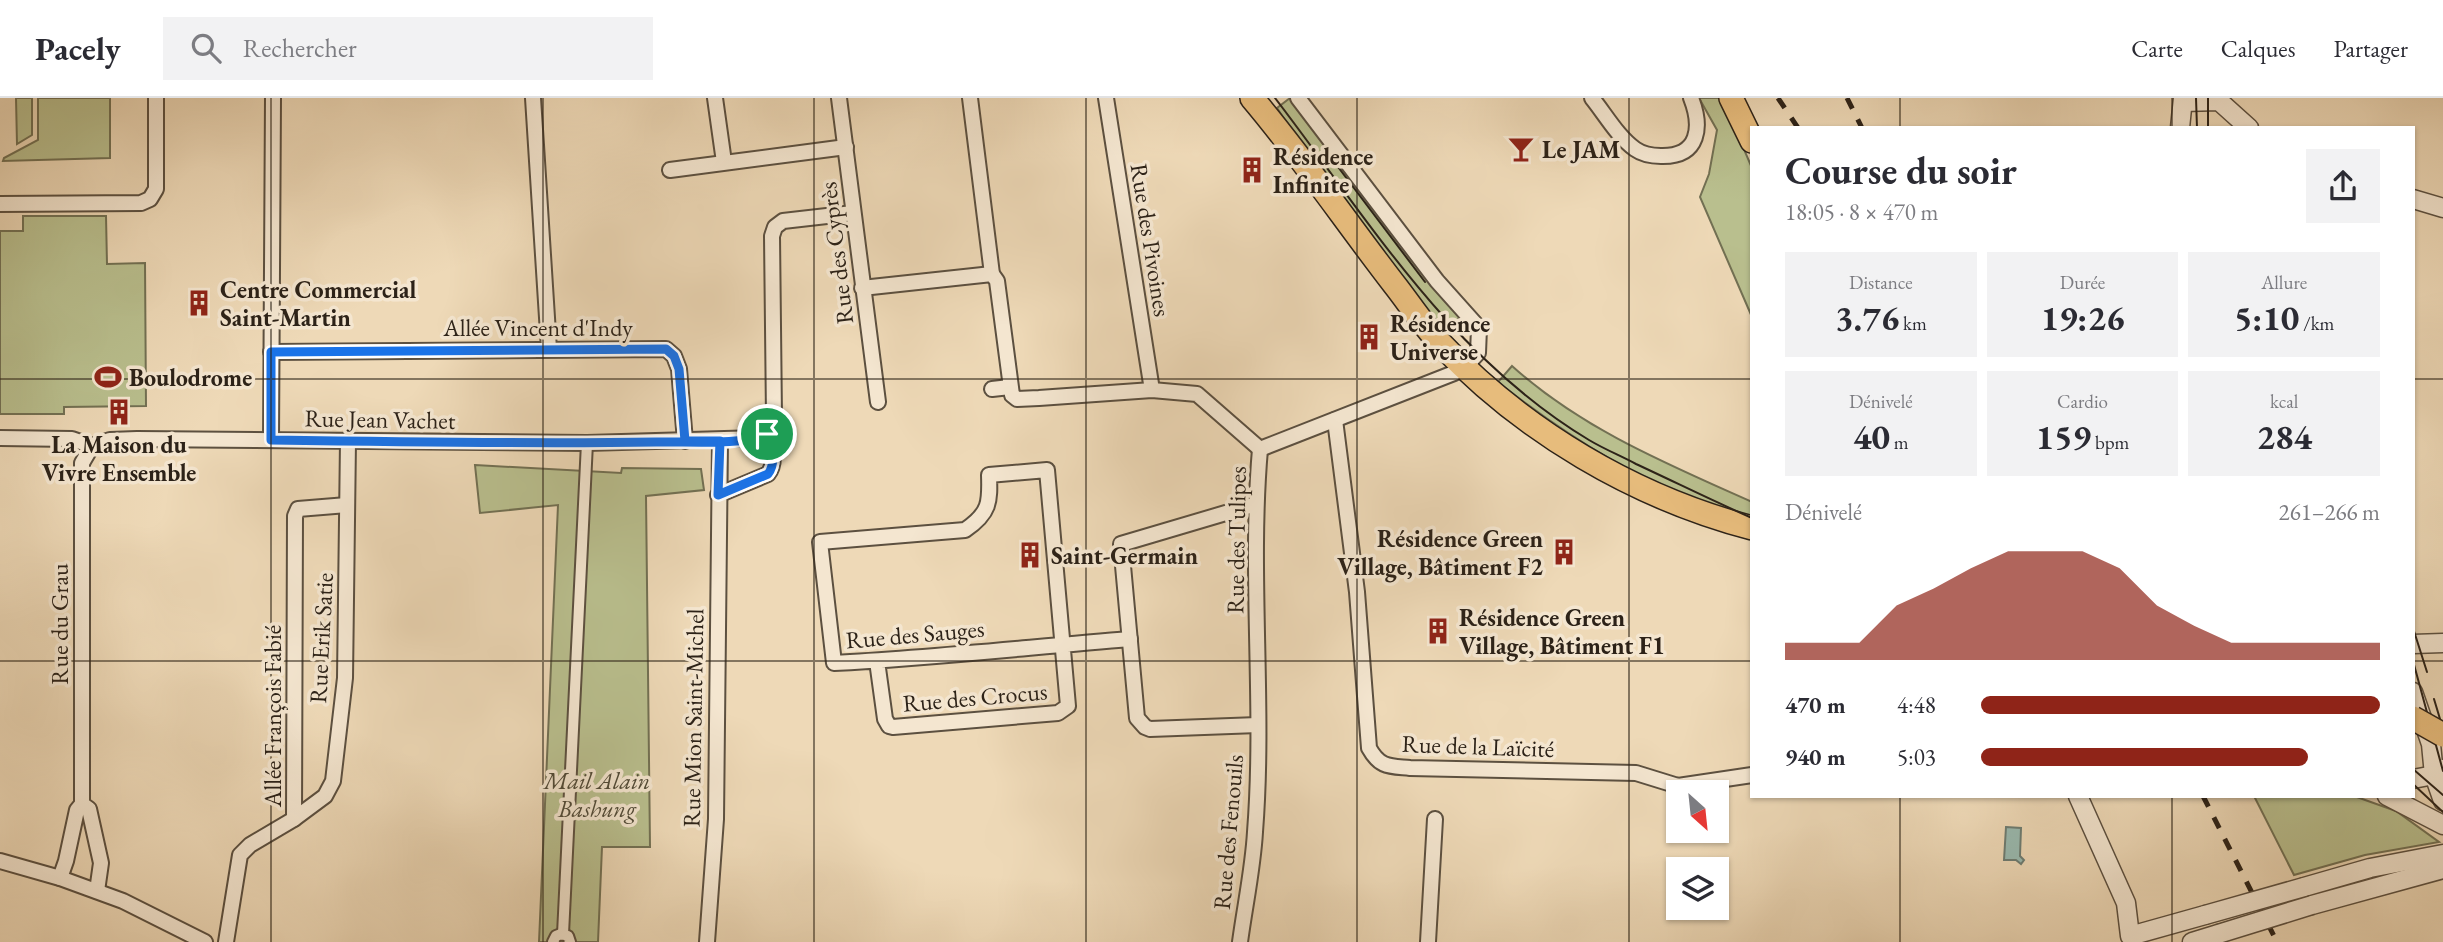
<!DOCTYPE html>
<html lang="fr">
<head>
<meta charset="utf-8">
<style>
  :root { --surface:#fff; --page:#f2f2f3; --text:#2b2b33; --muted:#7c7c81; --line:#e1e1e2; --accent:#8f2418 }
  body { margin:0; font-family:"EB Garamond",serif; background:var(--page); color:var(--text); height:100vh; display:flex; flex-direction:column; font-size:26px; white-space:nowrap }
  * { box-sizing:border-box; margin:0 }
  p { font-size:23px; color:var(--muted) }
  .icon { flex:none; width:38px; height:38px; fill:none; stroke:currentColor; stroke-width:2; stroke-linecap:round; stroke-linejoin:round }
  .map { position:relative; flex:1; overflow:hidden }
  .panel { position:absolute; left:1750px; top:28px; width:665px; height:672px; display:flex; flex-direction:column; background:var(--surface); border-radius:0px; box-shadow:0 2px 5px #0004 }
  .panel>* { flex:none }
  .needle { width:46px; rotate:153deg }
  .tools { position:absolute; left:1666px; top:682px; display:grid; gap:14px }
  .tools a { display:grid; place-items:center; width:63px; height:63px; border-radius:0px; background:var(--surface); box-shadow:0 2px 5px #0004; font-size:35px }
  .pin { position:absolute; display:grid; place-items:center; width:60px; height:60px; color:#fff; margin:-30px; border:4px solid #fff; border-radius:50%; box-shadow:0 2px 7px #0007 }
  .round { display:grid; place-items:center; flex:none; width:74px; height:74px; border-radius:0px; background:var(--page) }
  .overview { display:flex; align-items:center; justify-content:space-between; height:119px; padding:0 35px }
  h1 { font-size:38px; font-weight:700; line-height:52px }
  .metrics { display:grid; grid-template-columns:repeat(3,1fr); gap:10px; height:119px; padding:7px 35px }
  .metrics div { display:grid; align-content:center; border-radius:0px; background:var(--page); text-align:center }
  .metrics b { font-size:35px; font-weight:700 }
  .metrics small { font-size:19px; font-weight:400 }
  .metrics p { font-size:19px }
  .chart { height:196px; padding:14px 35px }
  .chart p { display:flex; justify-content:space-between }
  .chart svg { width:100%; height:126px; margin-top:7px; fill:var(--accent); opacity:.7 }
  ul { padding:0 35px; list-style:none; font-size:23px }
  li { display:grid; grid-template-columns:112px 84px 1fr; align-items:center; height:52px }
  li i { height:18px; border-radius:9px; background:var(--accent) }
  header { display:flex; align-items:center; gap:42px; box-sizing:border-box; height:98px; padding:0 35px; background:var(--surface); border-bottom:2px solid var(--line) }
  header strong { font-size:33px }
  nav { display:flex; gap:38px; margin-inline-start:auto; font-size:24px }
  .search { width:490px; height:63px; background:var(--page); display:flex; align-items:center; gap:18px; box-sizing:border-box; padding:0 24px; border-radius:0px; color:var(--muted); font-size:26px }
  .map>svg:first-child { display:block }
  .green { fill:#b9bf8e; stroke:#727053; stroke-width:2 }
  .water { fill:#99bab0; stroke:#6d7d73; stroke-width:2 }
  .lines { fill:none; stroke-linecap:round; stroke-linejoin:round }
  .pedestrian-casing { stroke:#5c5040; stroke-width:14 }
  .minor-casing { stroke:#5c5040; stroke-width:18 }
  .tertiary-casing { stroke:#5c5040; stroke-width:21 }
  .primary-casing { stroke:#2c2218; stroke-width:26 }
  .pedestrian { stroke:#f4e6d0; stroke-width:10 }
  .minor { stroke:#f4e6d0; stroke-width:14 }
  .tertiary { stroke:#f4e6d0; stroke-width:18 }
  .primary { stroke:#e7bc7c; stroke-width:23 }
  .tram { stroke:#2c2218; stroke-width:2 }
  .rail { stroke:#2c2218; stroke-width:5; stroke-dasharray:12 12; stroke-linecap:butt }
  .tertiary-bridge-casing { stroke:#5c5040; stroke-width:21; stroke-linecap:butt }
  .primary-bridge-casing { stroke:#2c2218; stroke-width:26; stroke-linecap:butt }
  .tertiary-bridge { stroke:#f4e6d0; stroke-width:18 }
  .primary-bridge { stroke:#e7bc7c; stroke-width:23 }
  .route-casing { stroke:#fff; stroke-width:14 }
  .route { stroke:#1a73e8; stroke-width:9 }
  .grid { fill:none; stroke:#2c2218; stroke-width:2; stroke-opacity:0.55 }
  .labels { text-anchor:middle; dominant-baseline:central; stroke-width:7; stroke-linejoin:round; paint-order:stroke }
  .poi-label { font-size:24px; font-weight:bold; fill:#2c2218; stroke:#f4e6d0; text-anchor:start }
  .street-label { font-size:24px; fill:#2c2218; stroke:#f4e6d0 }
  .park-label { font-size:24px; font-style:italic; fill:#4f4936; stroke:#f4e6d0 }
</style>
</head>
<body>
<header>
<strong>Pacely</strong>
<div class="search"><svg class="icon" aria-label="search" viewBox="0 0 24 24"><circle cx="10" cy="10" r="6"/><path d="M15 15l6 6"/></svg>Rechercher</div>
<nav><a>Carte</a><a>Calques</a><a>Partager</a></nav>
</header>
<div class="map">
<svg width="2443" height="844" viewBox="0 0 2443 844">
  <rect width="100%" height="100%" fill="#eed9b7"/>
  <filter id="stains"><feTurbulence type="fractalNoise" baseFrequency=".00286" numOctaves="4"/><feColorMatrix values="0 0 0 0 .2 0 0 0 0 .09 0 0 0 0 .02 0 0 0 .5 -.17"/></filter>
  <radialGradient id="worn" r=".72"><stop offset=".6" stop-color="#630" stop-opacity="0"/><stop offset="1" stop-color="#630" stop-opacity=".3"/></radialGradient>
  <g class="green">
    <polygon points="16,0 32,0 32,37 17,46"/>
    <polygon points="38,0 110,0 110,60 3,63 4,60 38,42"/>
    <polygon points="1290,0 1462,217 1445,234 1410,192 1291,31 1277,10"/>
    <polygon points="1699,0 1722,0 1752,70 1752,219 1700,99 1709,76 1717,32"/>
    <polygon points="23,118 106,118 107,166 145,165 146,308 64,309 64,316 0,316 0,133 23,133"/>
    <path d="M1512 268C1582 331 1667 366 1752 404V420C1735 415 1716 412 1700 406 1626 375 1560 333 1498 284Z"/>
    <polygon points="475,367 621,375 622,370 701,371 704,392 646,398 650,749 602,749 598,844 539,844 558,407 480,415"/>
    <polygon points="2254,698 2354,698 2396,713 2439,744 2365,757 2294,777"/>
  </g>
  <polygon class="water" points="2006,729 2021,730 2020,758 2024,762 2021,766 2016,762 2004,762"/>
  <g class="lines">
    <g class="pedestrian-casing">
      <g id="pedestrian">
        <polyline points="563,836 587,345"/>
        <polyline points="553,844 556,838 561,836 568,838 570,844"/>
      </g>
    </g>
    <g class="minor-casing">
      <g id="minor">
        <polyline points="533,0 549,251"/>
        <polyline points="715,0 724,64"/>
        <polyline points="839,0 878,304"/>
        <polyline points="970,0 992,176 997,183 1012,297 1017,301 1039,300 1152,292 1197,296 1260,351"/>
        <polyline points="1106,0 1152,292"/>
        <path d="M1592 0C1605 16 1618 39 1635 51 1642 56 1652 58 1661 58 1700 59 1702 28 1691 0"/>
        <polyline points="670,72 846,49"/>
        <polyline points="0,106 141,105 150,101 156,91 156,0"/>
        <polyline points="862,190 992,176"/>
        <polyline points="271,254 666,251 674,258 679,271 685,343"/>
        <polyline points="992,291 1010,289"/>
        <path d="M1335 322 1357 494 1369 650C1380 670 1390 668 1410 670L1636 675 1678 688 1752 677"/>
        <polyline points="0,340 72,341 92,348 110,342 137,341 587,345 759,340 767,336 774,319 772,138 775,129 783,123 853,115"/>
        <polyline points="271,342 273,0"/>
        <polyline points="1260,351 1454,275 1465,269 1478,255 1479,230 1437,183 1298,0"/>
        <path d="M718 397 768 376C776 366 773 346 767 336"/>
        <polyline points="1256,406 1121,446 1137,620 1145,629 1150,631 1258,627"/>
        <path d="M877 563 885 621 889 628 893 629 1058 615 1068 608 1047 372 989 377C990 404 990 415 965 432L820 444 834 565C932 560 1031 549 1130 541"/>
        <polyline points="82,706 89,711 101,765 97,793"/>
        <polyline points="294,721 325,698 333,683 345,580 348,343"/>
        <polyline points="0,763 60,780 123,803 205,844"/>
        <polyline points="60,780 66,763 77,712 82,706 82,365 92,348"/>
        <polyline points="226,844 240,757 250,747 294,721 295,418 298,411 347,407"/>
        <polyline points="707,844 716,721 720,343"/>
        <path d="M1240 844C1245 807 1253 770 1255 734 1265 606 1249 478 1260 351"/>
        <polyline points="1428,844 1435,721"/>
      </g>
    </g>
    <g class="tertiary-casing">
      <g id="tertiary">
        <polyline points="2183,4 2219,3 2249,30"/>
        <polyline points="2180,30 2183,0"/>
        <polyline points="2413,101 2443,110"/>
        <polyline points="2413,546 2443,545"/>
        <polyline points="2413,594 2431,646 2434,677 2443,703"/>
        <polyline points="2413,681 2434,677 2442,671"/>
        <polyline points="2078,698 2126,805 2130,838 2205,817"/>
        <polyline points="2387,698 2443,727"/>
        <polyline points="2304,789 2370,770 2443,756"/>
        <polyline points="2312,807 2443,771"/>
        <polyline points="2192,844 2218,836"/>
      </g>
    </g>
    <g class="primary-casing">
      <g id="primary">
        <path d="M1252 0C1302 59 1346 124 1394 186 1409 205 1423 227 1440 245 1523 333 1634 399 1752 430"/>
        <polyline points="1731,0 1752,43"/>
      </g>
    </g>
    <use href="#pedestrian" class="pedestrian"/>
    <use href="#minor" class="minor"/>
    <use href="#tertiary" class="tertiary"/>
    <use href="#primary" class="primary"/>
    <g class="tram">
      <path d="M1275 0C1370 124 1451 259 1589 342 1604 351 1621 358 1636 366 1675 384 1713 403 1752 420"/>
      <polyline points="2196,0 2197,30"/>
      <polyline points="2208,0 2208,30"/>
      <polyline points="1332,61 1425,184"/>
      <polyline points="2413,530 2427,574"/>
      <polyline points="2413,563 2443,673"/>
      <polyline points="2434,601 2443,631"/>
      <polyline points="2413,671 2443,697"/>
      <polyline points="2413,686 2443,714"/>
    </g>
    <g class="rail">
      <polyline points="1778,0 1798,30"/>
      <polyline points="1847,0 1862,30"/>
      <polyline points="2203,698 2277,844"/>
    </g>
    <g class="tertiary-bridge-casing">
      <g id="tertiary-bridge">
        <polyline points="2205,817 2304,789"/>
        <polyline points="2218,836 2312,807"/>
      </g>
    </g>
    <g class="primary-bridge-casing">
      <polyline id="primary-bridge" points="2413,620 2443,637"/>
    </g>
    <use href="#tertiary-bridge" class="tertiary-bridge"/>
    <use href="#primary-bridge" class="primary-bridge"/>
  </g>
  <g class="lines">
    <g class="route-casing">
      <path id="route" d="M767 336C744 348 684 343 656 344 528 346 399 344 271 342V254L666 251 674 258 679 271 685 343H720L718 397 768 376C776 366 773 347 767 336"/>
    </g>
    <use href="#route" class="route"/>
  </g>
  <path class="grid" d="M271 0V844M543 0V844M814 0V844M1086 0V844M1357 0V844M1629 0V844M1900 0V30M2172 0V30M0 281H1752M2413 281H2443M0 563H1752M2413 563H2443M1900 698V844M2172 698V844"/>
  <defs>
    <g id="bar-bare" transform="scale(2.1)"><path d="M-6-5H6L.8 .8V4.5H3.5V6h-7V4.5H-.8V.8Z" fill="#8f2418" stroke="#f4e6d0" stroke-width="2.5" paint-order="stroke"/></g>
    <g id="building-bare" transform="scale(2.1)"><path d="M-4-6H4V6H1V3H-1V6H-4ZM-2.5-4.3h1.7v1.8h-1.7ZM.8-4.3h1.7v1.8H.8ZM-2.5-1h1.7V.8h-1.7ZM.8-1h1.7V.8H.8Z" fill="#8f2418" stroke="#f4e6d0" stroke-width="2.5" paint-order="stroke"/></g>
    <g id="stadium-bare" transform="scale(2.1)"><path d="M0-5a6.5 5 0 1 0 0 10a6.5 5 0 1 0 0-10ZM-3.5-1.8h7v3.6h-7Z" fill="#8f2418" stroke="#f4e6d0" stroke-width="2.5" paint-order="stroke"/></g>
  </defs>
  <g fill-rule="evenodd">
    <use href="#bar-bare" x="1521" y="51"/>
    <use href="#building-bare" x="1252" y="72"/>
    <use href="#building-bare" x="199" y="205"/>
    <use href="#building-bare" x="1369" y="239"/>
    <use href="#stadium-bare" x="108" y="279"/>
    <use href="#building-bare" x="119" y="314"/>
    <use href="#building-bare" x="1564" y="454"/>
    <use href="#building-bare" x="1030" y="457"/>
    <use href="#building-bare" x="1438" y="533"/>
  </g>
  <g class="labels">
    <g class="poi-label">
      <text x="1542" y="51">Le JAM</text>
      <text x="1273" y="58">Résidence<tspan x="1273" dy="28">Infinite</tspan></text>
      <text x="220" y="191">Centre Commercial<tspan x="220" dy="28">Saint-Martin</tspan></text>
      <text x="1390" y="225">Résidence<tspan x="1390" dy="28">Universe</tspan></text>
      <text x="129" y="279">Boulodrome</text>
      <text x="119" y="346" text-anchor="middle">La Maison du<tspan x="119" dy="28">Vivre Ensemble</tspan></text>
      <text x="1543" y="440" text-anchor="end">Résidence Green<tspan x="1543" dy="28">Village, Bâtiment F2</tspan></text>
      <text x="1051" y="457">Saint-Germain</text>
      <text x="1459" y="519">Résidence Green<tspan x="1459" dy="28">Village, Bâtiment F1</tspan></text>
    </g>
    <g class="street-label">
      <text transform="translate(1151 142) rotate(81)">Rue des Pivoines</text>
      <text transform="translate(836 155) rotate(-97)">Rue des Cyprès</text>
      <text x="538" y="229">Allée Vincent d'Indy</text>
      <text transform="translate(380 321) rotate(1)">Rue Jean Vachet</text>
      <text transform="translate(1236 442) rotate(-89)">Rue des Tulipes</text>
      <text transform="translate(59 526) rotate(-90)">Rue du Grau</text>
      <text transform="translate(915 536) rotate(-5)">Rue des Sauges</text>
      <text transform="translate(321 540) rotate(-87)">Rue Erik Satie</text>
      <text transform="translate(975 599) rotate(-5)">Rue des Crocus</text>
      <text transform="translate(272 618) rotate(-90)">Allée François Fabié</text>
      <text transform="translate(693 620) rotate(-89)">Rue Mion Saint-Michel</text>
      <text transform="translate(1478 648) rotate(2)">Rue de la Laïcité</text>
      <text transform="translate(1228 734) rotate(-85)">Rue des Fenouils</text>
    </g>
    <g class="park-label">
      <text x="597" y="682">Mail Alain<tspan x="597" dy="28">Bashung</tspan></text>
    </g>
  </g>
  <rect width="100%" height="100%" filter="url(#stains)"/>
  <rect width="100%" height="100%" fill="url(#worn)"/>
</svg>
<div class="tools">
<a><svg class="needle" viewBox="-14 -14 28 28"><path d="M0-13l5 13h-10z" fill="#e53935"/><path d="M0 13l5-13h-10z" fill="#7c7c81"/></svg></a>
<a><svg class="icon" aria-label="layers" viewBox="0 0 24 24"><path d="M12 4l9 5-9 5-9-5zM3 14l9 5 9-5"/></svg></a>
</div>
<div class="pin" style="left:767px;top:336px;background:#1e9e55"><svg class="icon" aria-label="arrive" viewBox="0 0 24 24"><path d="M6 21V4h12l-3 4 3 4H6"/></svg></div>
<section class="panel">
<div class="overview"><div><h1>Course du soir</h1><p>18:05 · 8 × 470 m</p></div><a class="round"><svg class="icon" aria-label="share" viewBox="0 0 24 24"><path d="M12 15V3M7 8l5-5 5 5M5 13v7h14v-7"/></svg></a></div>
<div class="metrics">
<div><p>Distance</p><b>3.76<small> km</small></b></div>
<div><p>Durée</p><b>19:26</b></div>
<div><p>Allure</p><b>5:10<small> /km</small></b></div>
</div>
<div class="metrics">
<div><p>Dénivelé</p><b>40<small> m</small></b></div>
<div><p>Cardio</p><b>159<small> bpm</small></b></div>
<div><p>kcal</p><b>284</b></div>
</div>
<div class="chart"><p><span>Dénivelé</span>261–266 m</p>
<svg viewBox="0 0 160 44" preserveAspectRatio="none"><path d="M0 44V38L10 38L20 38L30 25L40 19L50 12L60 6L70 6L80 6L90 12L100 25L110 32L120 38L130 38L140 38L150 38L160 38V44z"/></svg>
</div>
<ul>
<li><b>470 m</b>4:48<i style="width:100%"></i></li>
<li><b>940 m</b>5:03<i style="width:82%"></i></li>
</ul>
</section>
</div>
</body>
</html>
